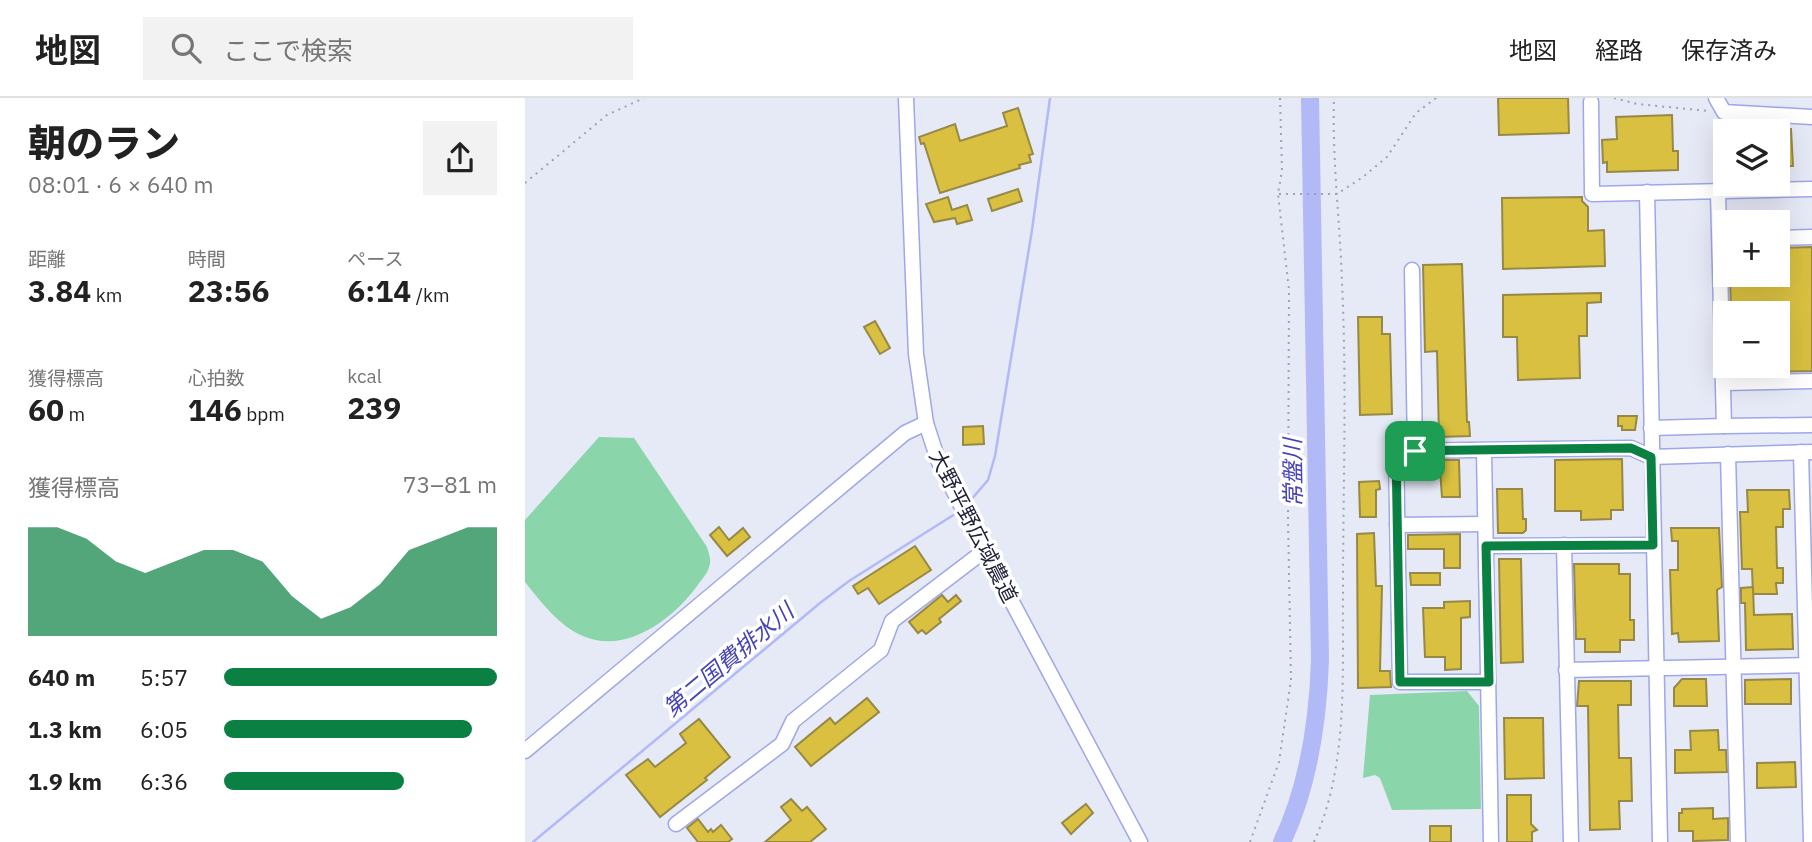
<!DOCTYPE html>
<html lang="ja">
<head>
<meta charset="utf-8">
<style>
  :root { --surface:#fff; --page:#f2f2f2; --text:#222; --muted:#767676; --line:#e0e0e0; --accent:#0b8043 }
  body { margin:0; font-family:"IBM Plex Sans","Noto Sans JP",sans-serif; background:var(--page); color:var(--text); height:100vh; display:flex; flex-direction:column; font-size:26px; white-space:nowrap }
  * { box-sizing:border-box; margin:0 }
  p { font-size:23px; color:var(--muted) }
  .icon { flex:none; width:38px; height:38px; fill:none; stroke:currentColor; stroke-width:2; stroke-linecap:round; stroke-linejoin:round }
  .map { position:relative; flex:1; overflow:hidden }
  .panel { display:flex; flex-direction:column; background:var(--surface); width:525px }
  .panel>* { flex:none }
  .tools { position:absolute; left:1188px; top:21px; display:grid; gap:14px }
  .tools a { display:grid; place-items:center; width:77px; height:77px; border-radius:0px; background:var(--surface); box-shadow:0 7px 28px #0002; font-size:35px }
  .pin { position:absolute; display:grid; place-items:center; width:60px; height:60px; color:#fff; margin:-30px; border-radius:14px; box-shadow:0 4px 10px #0006 }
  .round { display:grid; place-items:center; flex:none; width:74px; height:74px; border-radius:0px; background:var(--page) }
  .overview { display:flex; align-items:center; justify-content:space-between; height:119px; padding:0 28px }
  h1 { font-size:38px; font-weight:800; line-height:52px }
  .stats { display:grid; grid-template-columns:repeat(3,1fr); gap:10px; height:119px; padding:7px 28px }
  .stats div { display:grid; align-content:center }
  .stats b { font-size:30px; font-weight:800 }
  .stats small { font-size:19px; font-weight:400 }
  .stats p { font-size:19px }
  .chart { height:196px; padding:14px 28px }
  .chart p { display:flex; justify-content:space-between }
  .chart svg { width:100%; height:126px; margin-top:7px; fill:var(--accent); opacity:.7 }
  ul { padding:0 28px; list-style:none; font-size:23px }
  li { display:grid; grid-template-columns:112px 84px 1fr; align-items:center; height:52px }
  li i { height:18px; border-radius:9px; background:var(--accent) }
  header { display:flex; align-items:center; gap:42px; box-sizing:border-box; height:98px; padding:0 35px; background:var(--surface); border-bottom:2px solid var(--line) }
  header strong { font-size:33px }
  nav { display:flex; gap:38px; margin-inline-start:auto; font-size:24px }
  .search { width:490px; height:63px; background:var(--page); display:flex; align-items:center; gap:18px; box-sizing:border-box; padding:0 24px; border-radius:0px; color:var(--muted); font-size:26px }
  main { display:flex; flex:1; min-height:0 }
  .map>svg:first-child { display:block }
  .green { fill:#8ad6aa }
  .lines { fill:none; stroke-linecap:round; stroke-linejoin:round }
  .stream { stroke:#b1baf7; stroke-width:2.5 }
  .river { stroke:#b1baf7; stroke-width:18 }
  .building { fill:#d9c040; stroke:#978945; stroke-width:2 }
  .minor-casing { stroke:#9fa7e6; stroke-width:17 }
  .path { stroke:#9fa2b3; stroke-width:2; stroke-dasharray:2 5; stroke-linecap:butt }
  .minor { stroke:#fff; stroke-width:14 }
  .route-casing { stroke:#fff; stroke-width:14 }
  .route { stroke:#0b8043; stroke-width:9 }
  .labels { text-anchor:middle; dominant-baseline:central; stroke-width:7; stroke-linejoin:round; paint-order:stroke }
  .street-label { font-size:21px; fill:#1d2038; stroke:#fff }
  .water-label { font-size:23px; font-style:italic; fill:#4643b5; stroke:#fff }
</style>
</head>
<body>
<header>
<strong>地図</strong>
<div class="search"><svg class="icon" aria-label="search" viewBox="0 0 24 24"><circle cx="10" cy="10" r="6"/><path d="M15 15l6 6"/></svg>ここで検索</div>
<nav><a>地図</a><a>経路</a><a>保存済み</a></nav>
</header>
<main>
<section class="panel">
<div class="overview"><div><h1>朝のラン</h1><p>08:01 · 6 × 640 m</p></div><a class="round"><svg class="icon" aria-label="share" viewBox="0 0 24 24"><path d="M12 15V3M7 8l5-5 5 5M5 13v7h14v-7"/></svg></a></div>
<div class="stats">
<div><p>距離</p><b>3.84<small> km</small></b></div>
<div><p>時間</p><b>23:56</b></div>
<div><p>ペース</p><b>6:14<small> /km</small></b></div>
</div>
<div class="stats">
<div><p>獲得標高</p><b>60<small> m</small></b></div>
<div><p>心拍数</p><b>146<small> bpm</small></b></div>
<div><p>kcal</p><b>239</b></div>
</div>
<div class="chart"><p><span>獲得標高</span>73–81 m</p>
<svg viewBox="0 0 160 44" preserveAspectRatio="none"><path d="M0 44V6L10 6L20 10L30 18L40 22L50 18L60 14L70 14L80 18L90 30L100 38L110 34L120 26L130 14L140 10L150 6L160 6V44z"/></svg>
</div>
<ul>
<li><b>640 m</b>5:57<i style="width:100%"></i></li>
<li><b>1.3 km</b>6:05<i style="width:91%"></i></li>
<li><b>1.9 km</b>6:36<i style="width:66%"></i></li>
</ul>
</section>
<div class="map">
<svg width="1287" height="744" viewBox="0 0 1287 744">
  <rect width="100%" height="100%" fill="#e6e9f6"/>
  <g class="green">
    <path d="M74 339 109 340 182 449C183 454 186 460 185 465 184 474 177 481 172 488 148 521 101 557 58 538 34 528 16 504 0 484V422Z"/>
    <polygon points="942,593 954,608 956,711 867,712 855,680 850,677 838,680 845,597"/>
  </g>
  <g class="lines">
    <g class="stream">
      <polyline points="445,403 463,382 470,358 507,132 525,0"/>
      <polyline points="8,744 295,505 324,483 430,416"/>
    </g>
    <path class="river" d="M757 744C784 687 793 624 795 562L785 0"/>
  </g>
  <g class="building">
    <polygon points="973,0 1043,0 1044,35 974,37"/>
    <polygon points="493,10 508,56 504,57 506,64 494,67 495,70 415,95 399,45 396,46 394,39 430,26 435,43 482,28 478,15"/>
    <polygon points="1147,17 1148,53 1153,53 1153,72 1082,74 1082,64 1078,65 1077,42 1092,41 1091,19"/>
    <polygon points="1266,31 1268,68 1253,68 1253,32"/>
    <polygon points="493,91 497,103 467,113 463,101"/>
    <polygon points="423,99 427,112 442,107 447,122 432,126 430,120 409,124 401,106"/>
    <polygon points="1057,99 1057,103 1063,109 1063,133 1079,132 1080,168 978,171 977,100"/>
    <polygon points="1287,149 1287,273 1207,275 1207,268 1253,268 1253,215 1206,215 1205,177 1253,177 1253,150"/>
    <polygon points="937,166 942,324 944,324 945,338 914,339 912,253 900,254 898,167"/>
    <polygon points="1076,195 1076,204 1062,205 1062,238 1054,238 1055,280 993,282 992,239 978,239 978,197"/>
    <polygon points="833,219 857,219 857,236 865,236 867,316 835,317"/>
    <polygon points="350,223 365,250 355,256 339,229"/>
    <polygon points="1093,318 1112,318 1110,332 1097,332 1097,328 1093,328"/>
    <polygon points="458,328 459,346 438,347 438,329"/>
    <polygon points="1097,361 1098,412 1086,412 1086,421 1056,422 1056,413 1030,413 1030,362"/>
    <polygon points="884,362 934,362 935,399 917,399 915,372 884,373"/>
    <polygon points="854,383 855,391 851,392 851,419 835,419 834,384"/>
    <polygon points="972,391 997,391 998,421 1001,421 1001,432 998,435 973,435"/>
    <polygon points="1222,392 1264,392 1265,411 1258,411 1258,429 1251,429 1252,470 1258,470 1258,485 1251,485 1252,496 1228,496 1227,471 1217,471 1215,414 1223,414"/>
    <polygon points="194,429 204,442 218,430 225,439 202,458 185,437"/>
    <polygon points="1146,430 1194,430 1197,489 1192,492 1194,543 1154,544 1153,535 1147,536 1145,472 1153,472 1153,443 1147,443"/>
    <polygon points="849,435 851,488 857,488 855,573 865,573 866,589 833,590 832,436"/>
    <polygon points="935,436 935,470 919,470 919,451 883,451 883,437"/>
    <polygon points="390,448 406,472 354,506 343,490 333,496 328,488"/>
    <polygon points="974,461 996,461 998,564 976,565"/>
    <polygon points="1049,466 1094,466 1094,476 1105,476 1105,522 1109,522 1109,542 1095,542 1095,554 1060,554 1060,541 1051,541"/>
    <polygon points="885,475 915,475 915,487 886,487"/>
    <polygon points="1228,489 1229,517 1267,516 1268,551 1221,552 1220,505 1216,505 1216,490"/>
    <polygon points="417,497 423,504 431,497 436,503 414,521 416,524 401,536 397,532 393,535 384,524"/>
    <polygon points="945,503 945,519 936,520 936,571 920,572 920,559 900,559 898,510 919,510 919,504"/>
    <polygon points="1157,581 1181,581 1182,608 1149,608 1149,590"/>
    <polygon points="1266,581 1266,606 1220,606 1220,582"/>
    <polygon points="1054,583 1106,583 1106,607 1093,607 1094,660 1106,660 1107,703 1094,703 1095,731 1065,732 1063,608 1052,608"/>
    <polygon points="342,600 354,614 286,668 270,649 305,620 310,626"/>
    <polygon points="979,620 1018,620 1019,680 980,681"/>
    <polygon points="174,621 205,659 180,680 182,682 135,719 101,677 123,661 130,669 161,645 155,636"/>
    <polygon points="1193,632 1194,652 1201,652 1202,674 1150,675 1150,652 1166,652 1165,633"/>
    <polygon points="1270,664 1271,689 1232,690 1232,665"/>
    <polygon points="982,697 1006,697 1006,726 1012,732 1007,734 1007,744 982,744"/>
    <polygon points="266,701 277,713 282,709 301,731 285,744 240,744 266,722 256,709"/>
    <polygon points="561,706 568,715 546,736 537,725"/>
    <polygon points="1188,710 1188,721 1203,720 1203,742 1168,743 1168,733 1154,733 1154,715 1157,715 1157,711"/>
    <polygon points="173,721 183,734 186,731 188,734 196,727 207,741 203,744 173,744 162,730"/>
    <rect x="905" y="728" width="21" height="16"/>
  </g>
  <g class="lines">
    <g class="minor-casing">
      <g id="minor">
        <polyline points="381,0 391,256 401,325 413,362 446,427 615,744"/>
        <polyline points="1191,0 1199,14 1287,19"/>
        <polyline points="1066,4 1067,96 1287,91"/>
        <polyline points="1122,94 1135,744"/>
        <polyline points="1253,140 1287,139"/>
        <polyline points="887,172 890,353"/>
        <polyline points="1199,285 1287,283"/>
        <polyline points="1199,328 1287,327"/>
        <polyline points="1126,330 1199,328 1193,94"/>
        <polyline points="959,353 966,744"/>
        <polyline points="1276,354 1286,744"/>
        <polyline points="1203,356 1213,744"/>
        <polyline points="872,427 960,426"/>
        <polyline points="1039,447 1046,744"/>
        <polyline points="961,448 1128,447"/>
        <polyline points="1041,572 1287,567"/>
        <polyline points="963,584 875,584 871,353 1106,350 1126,359 1287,354"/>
        <polyline points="0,653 380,335 401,325"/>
        <polyline points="151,726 257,646 268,623 356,552 367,523 459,453"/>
      </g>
    </g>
    <g class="path">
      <polyline points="1089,0 1112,6 1184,13"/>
      <polyline points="0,85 82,17 119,0"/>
      <polyline points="754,96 812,96 838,79 862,59 891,15 911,0"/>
      <polyline points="725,744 754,664 766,582 763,422 764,192 753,96 757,72 755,0"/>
      <path d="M789 744C824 666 817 577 818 493 818 391 822 288 817 185 815 123 807 62 809 0"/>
    </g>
    <use href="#minor" class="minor"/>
  </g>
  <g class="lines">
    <g class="route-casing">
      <polygon id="route" points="1106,350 1126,359 1128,447 961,448 964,584 875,584 871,353"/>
    </g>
    <use href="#route" class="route"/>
  </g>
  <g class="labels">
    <g class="street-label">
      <text transform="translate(449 428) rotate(63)">大野平野広域農道</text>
    </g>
    <g class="water-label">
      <text transform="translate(767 375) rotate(-91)">常盤川</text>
      <text transform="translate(203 561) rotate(-40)">第二国費排水川</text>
    </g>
  </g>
</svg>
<div class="tools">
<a><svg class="icon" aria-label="layers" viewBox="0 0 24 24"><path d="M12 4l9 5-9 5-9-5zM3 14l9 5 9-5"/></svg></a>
<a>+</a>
<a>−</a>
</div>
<div class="pin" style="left:890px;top:353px;background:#1e9e55"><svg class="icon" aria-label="arrive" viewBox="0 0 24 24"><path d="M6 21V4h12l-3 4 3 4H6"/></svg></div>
</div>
</main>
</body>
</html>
